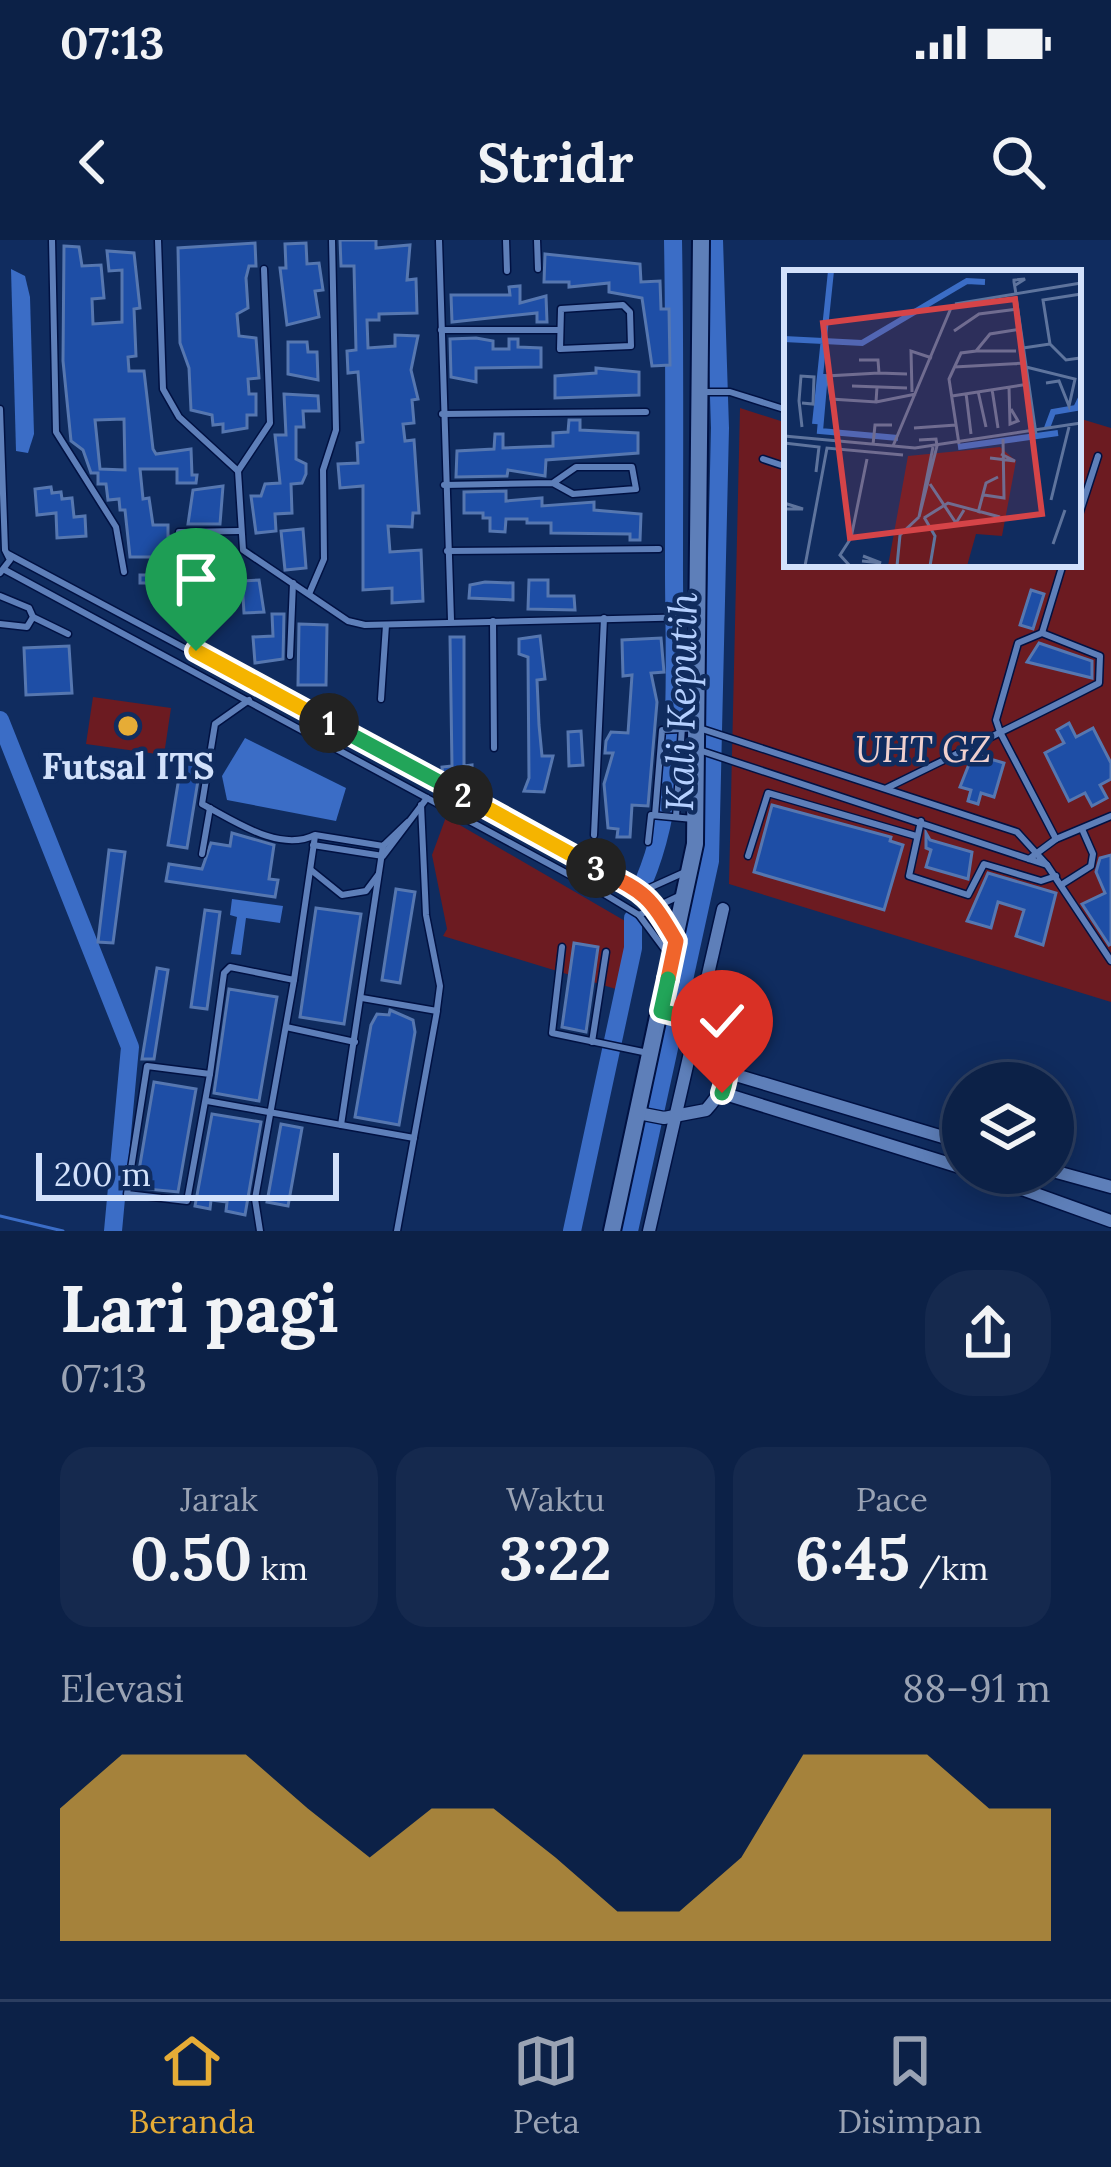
<!DOCTYPE html>
<html lang="id">
<head>
<meta charset="utf-8">
<style>
  :root { --surface:#0c2147; --page:#15294e; --text:#f1f3f6; --muted:#9aa3b4; --line:#2c3e60; --accent:#e6ac36 }
  body { margin:0; font-family:Lora,serif; background:var(--page); color:var(--text); height:100vh; display:flex; flex-direction:column; font-size:45px; white-space:nowrap }
  * { box-sizing:border-box; margin:0 }
  p { font-size:39px; color:var(--muted) }
  .icon { flex:none; width:66px; height:66px; fill:none; stroke:currentColor; stroke-width:2; stroke-linecap:round; stroke-linejoin:round }
  .map { position:relative; height:991px; overflow:hidden }
  .details { display:flex; flex-direction:column; background:var(--surface); flex:1 }
  .details>* { flex:none }
  .buttons { position:absolute; left:942px; top:822px; display:grid; gap:24px }
  .buttons a { display:grid; place-items:center; width:132px; height:132px; border-radius:50%; background:var(--surface); box-shadow:0 6px 30px #0003,0 0 0 3px var(--line); font-size:60px }
  .scale { position:absolute; left:36px; bottom:30px; width:303px; box-sizing:border-box; padding-left:12px; border:6px solid #d2e1fb; border-top:0; font-size:33px; line-height:42px; white-space:nowrap; color:#d2e1fb; -webkit-text-stroke:9px #102c5f; paint-order:stroke }
  .pin { position:absolute; display:grid; place-items:center; width:102px; height:102px; color:#fff; margin:-123px -51px; border-radius:50% 50% 50% 0; rotate:-45deg; box-shadow:0 0 12px #0007 }
  .pin .icon { rotate:45deg }
  .km { position:absolute; width:60px; height:60px; margin:-30px; border-radius:50%; background:#222; color:#fff; font-size:33px; line-height:60px; text-align:center }
  .round { display:grid; place-items:center; flex:none; width:126px; height:126px; border-radius:48px; background:var(--page) }
  .summary { display:flex; align-items:center; justify-content:space-between; height:204px; padding:0 60px }
  h1 { font-size:66px; font-weight:800; line-height:90px }
  .stats { display:grid; grid-template-columns:repeat(3,1fr); gap:18px; height:204px; padding:12px 60px }
  .stats div { display:grid; align-content:center; border-radius:30px; background:var(--page); text-align:center }
  .stats b { font-size:60px; font-weight:800 }
  .stats small { font-size:33px; font-weight:400 }
  .stats p { font-size:33px }
  .chart { height:336px; padding:24px 60px }
  .chart p { display:flex; justify-content:space-between }
  .chart svg { width:100%; height:216px; margin-top:12px; fill:var(--accent); opacity:.7 }
  .status { display:flex; justify-content:space-between; align-items:center; height:84px; padding:0 60px; background:var(--surface); direction:ltr }
  .status svg { height:33px; fill:currentColor }
  header { display:flex; justify-content:space-between; align-items:center; height:156px; padding:0 60px; background:var(--surface); font-size:54px; font-weight:800 }
  .tab-bar { display:flex; justify-content:space-around; align-items:center; height:168px; border-top:3px solid var(--line); background:var(--surface); font-size:33px; color:var(--muted) }
  .tab-bar a { display:grid; justify-items:center; gap:6px }
  .tab-bar .current { color:var(--accent) }
  .map>svg:first-child { display:block }
  .green { fill:#6c1b21 }
  .water { fill:#3b6dc6 }
  .lines { fill:none; stroke-linecap:round; stroke-linejoin:round }
  .stream { stroke:#3b6dc6; stroke-width:3 }
  .river { stroke:#3b6dc6; stroke-width:18 }
  .building { fill:#1e4ea6; stroke:#5677b0; stroke-width:3; fill-rule:evenodd }
  .service-casing { stroke:#001142; stroke-width:9 }
  .minor-casing { stroke:#001142; stroke-width:15 }
  .secondary-casing { stroke:#001142; stroke-width:20 }
  .service { stroke:#5e7fb9; stroke-width:6 }
  .minor { stroke:#5e7fb9; stroke-width:12 }
  .secondary { stroke:#5e7fb9; stroke-width:16 }
  .split-1-casing { stroke:#fff; stroke-width:24 }
  .split-2-casing { stroke:#fff; stroke-width:24 }
  .split-3-casing { stroke:#fff; stroke-width:24 }
  .split-4-casing { stroke:#fff; stroke-width:24 }
  .split-5-casing { stroke:#fff; stroke-width:24 }
  .split-1 { stroke:#f5b400; stroke-width:15 }
  .split-2 { stroke:#22a559; stroke-width:15 }
  .split-3 { stroke:#f5b400; stroke-width:15 }
  .split-4 { stroke:#f0652b; stroke-width:15 }
  .split-5 { stroke:#22a559; stroke-width:15 }
  .poi-dot { fill:#e6ac36; stroke:#102c5f; stroke-width:4.5 }
  .labels { text-anchor:middle; dominant-baseline:central; stroke-width:9; stroke-linejoin:round; paint-order:stroke }
  .park-label { font-size:36px; font-style:italic; fill:#f0d0ce; stroke:#102c5f }
  .poi-label { font-size:36px; font-weight:bold; fill:#d2e1fb; stroke:#102c5f }
  .water-label { font-size:39px; font-style:italic; fill:#b5d0ff; stroke:#102c5f }
  .inset-river { fill:none; stroke:#3b6dc6; stroke-width:6 }
  .inset-road { fill:none; stroke:#5e749d; stroke-width:3 }
  .view { fill:#d54448; fill-opacity:0.15; stroke:#d54448; stroke-width:6 }
  .inset-edge { fill:none; stroke:#d2e1fb; stroke-width:6 }
</style>
</head>
<body>
<div class="status"><b>07:13</b><svg viewBox="0 0 49 12"><path d="M0 12V9h3v3zM5 12V6h3v6zM10 12V3h3v9zM15 12V0h3v12zM26 1h20v11H26zM47 4h2v5h-2z"/></svg></div>
<header><svg class="icon" aria-label="back" viewBox="0 0 24 24"><path d="M15 5l-7 7 7 7"/></svg>Stridr<svg class="icon" aria-label="search" viewBox="0 0 24 24"><circle cx="10" cy="10" r="6"/><path d="M15 15l6 6"/></svg></header>
<div class="map">
<svg width="1111" height="991" viewBox="0 0 1111 991">
  <rect width="100%" height="100%" fill="#102c5f"/>
  <g class="green">
    <polygon points="740,168 787,183 787,324 1078,324 1078,178 1111,188 1111,762 729,644"/>
    <polygon points="93,457 171,468 164,515 86,504"/>
    <polygon points="446,577 632,685 619,750 443,696 447,689 432,615"/>
  </g>
  <g class="water">
    <polygon points="11,29 25,36 30,57 34,194 28,213 16,211"/>
    <polygon points="245,498 346,548 336,581 227,560 222,536"/>
    <polygon points="232,659 283,666 280,683 246,678 241,715 231,714 237,677 230,675"/>
  </g>
  <g class="lines">
    <polyline class="stream" points="0,976 63,991"/>
    <g class="river">
      <polyline points="0,480 130,807 113,991"/>
      <path d="M644 641C683 549 674 430 674 331 674 221 675 111 673 0"/>
      <polyline points="572,991 633,708 633,678"/>
      <polyline points="629,991 710,621 720,188 714,0"/>
    </g>
  </g>
  <g class="building">
    <polygon points="340,0 376,0 376,8 410,5 407,40 416,39 417,73 379,74 379,80 367,80 368,108 395,106 395,95 418,96 411,130 418,159 412,160 414,183 403,184 405,201 414,200 419,273 413,273 412,287 388,286 390,312 421,310 423,361 392,363 392,348 363,350 363,246 340,248 338,224 358,223 357,203 363,202 358,132 348,133 347,111 356,110 354,26 341,26"/>
    <polygon points="255,3 256,26 249,26 246,38 248,68 237,74 239,96 256,98 259,138 248,139 249,154 256,154 256,175 247,175 247,188 223,192 223,184 213,185 212,175 191,170 189,128 180,103 178,8"/>
    <polygon points="306,3 307,24 319,23 323,50 315,51 319,77 287,85 280,28 286,28 285,4"/>
    <path d="M64 6 79 7 82 26 101 25 104 58 92 59 93 84 122 82V30L109 31 107 11 134 13 140 68 134 69 136 116 128 117 129 131H144L153 209 156 214 191 209 192 235H197L196 243H177V229H140L143 259 149 258 153 285H168V296L221 299 219 338H207V316L186 315 173 318 174 353H152V343H140V335H151V317H130L125 270H120L119 259 108 260 106 244H98V233H91L83 210 71 201 63 121ZM124 179 125 230 100 229 95 180Z"/>
    <polygon points="545,14 640,24 641,42 660,41 661,69 669,69 670,125 652,126 642,58 609,52 609,43 569,47 569,42 544,42"/>
    <polygon points="520,46 520,63 546,56 547,82 537,82 537,73 452,82 451,55 510,55 509,47"/>
    <polygon points="476,98 493,101 493,109 509,109 509,99 518,99 518,107 541,108 541,127 476,128 476,142 451,137 450,99"/>
    <polygon points="288,102 307,102 308,112 317,112 318,140 288,134"/>
    <polygon points="596,128 639,132 639,155 555,158 555,136 596,133"/>
    <polygon points="284,154 318,156 319,171 303,171 304,187 296,187 296,219 306,224 306,234 302,243 291,244 292,273 275,274 276,291 256,293 251,256 261,256 265,244 280,243 275,195 286,195"/>
    <polygon points="569,180 580,180 580,190 638,193 638,213 546,220 545,236 508,230 507,236 456,237 457,211 494,209 495,194 503,194 503,208 553,206 553,193 568,192"/>
    <polygon points="223,246 220,284 188,284 193,250"/>
    <polygon points="51,247 52,253 61,252 62,259 72,258 74,277 85,276 86,296 57,298 56,273 37,275 35,249"/>
    <polygon points="506,251 506,261 542,258 542,266 594,262 594,270 641,274 640,300 630,300 630,294 551,293 551,283 527,283 527,279 506,279 505,292 490,291 490,278 483,278 483,273 464,273 464,252"/>
    <polygon points="303,289 306,328 285,330 281,291"/>
    <polygon points="259,340 264,372 244,373 242,341"/>
    <polygon points="529,340 548,340 548,356 574,356 575,370 528,369"/>
    <polygon points="485,342 513,343 513,360 469,358 470,345"/>
    <polygon points="1031,350 1044,354 1033,389 1020,385"/>
    <polygon points="272,374 284,374 283,419 255,423 253,397 273,396"/>
    <polygon points="299,384 327,385 326,445 298,445"/>
    <polygon points="540,396 545,439 537,440 539,485 542,516 553,516 544,552 524,551 529,538 528,417 519,414 519,399"/>
    <polygon points="450,397 464,397 464,526 472,525 472,538 443,537 442,527 452,526"/>
    <polygon points="661,398 664,432 651,433 657,462 648,566 632,565 630,597 617,597 618,589 608,588 604,544 613,513 605,513 606,501 611,492 628,493 632,435 623,436 622,400"/>
    <polygon points="1039,403 1092,421 1092,438 1027,422"/>
    <polygon points="69,406 72,453 26,455 24,408"/>
    <polygon points="1069,483 1076,497 1093,488 1111,523 1111,539 1100,545 1107,558 1092,566 1085,553 1069,561 1045,513 1064,503 1057,490"/>
    <polygon points="581,491 583,525 569,526 568,492"/>
    <polygon points="973,514 1004,523 994,557 981,553 978,564 968,561 971,550 960,547"/>
    <polygon points="182,519 201,522 187,608 168,605"/>
    <polygon points="772,565 891,597 890,601 903,605 884,670 754,632"/>
    <polygon points="232,593 274,605 269,639 278,640 275,657 166,641 169,624 202,629 211,603 230,606"/>
    <polygon points="926,593 930,600 972,612 968,639 926,627 931,610 926,608"/>
    <polygon points="109,610 125,612 113,703 98,702"/>
    <polygon points="1111,615 1111,704 1109,705 1082,664 1105,653 1096,632 1100,618"/>
    <polygon points="988,633 1056,653 1043,705 1016,696 1024,670 998,662 991,688 967,681"/>
    <polygon points="396,649 415,652 400,743 382,740"/>
    <polygon points="316,668 361,674 344,784 300,777"/>
    <polygon points="205,670 220,672 207,769 191,767"/>
    <polygon points="574,703 598,707 586,792 562,787"/>
    <polygon points="157,728 168,730 154,819 142,819"/>
    <polygon points="229,749 277,757 259,861 214,853"/>
    <polygon points="390,770 413,780 415,792 399,885 355,877 371,785 377,774 389,775"/>
    <polygon points="154,842 196,849 178,952 136,948"/>
    <polygon points="212,874 261,882 245,975 226,971 227,962 211,960 210,969 195,966"/>
    <polygon points="281,884 302,888 288,966 267,962"/>
  </g>
  <g class="lines">
    <g class="service-casing">
      <g id="service">
        <polyline points="52,0 56,192 116,287 124,332"/>
        <polyline points="158,0 163,149 179,177 238,231 243,310 348,381 365,385 697,377"/>
        <polyline points="439,0 451,380"/>
        <polyline points="506,0 507,31"/>
        <polyline points="537,0 538,29"/>
        <polygon points="623,65 630,72 631,106 560,109 561,69"/>
        <polyline points="441,90 558,90"/>
        <polyline points="704,152 730,152 787,170"/>
        <polyline points="0,169 5,310 10,320 0,333"/>
        <polyline points="442,174 646,172"/>
        <polyline points="763,219 787,227"/>
        <polyline points="238,231 270,183 264,29"/>
        <polyline points="444,245 553,243 573,254 636,249 632,227 576,227 553,243"/>
        <polyline points="1078,278 1098,216"/>
        <polyline points="179,292 239,291"/>
        <polyline points="447,311 659,309"/>
        <polyline points="8,314 624,642 645,650 685,632"/>
        <polyline points="5,330 601,652 639,675 668,714"/>
        <polyline points="309,354 324,319 323,230 336,190 332,0"/>
        <polyline points="0,356 29,368 33,377 27,387 0,384"/>
        <polyline points="33,377 68,394"/>
        <polyline points="493,381 494,508"/>
        <polyline points="1042,393 1063,324"/>
        <polyline points="290,416 293,343"/>
        <polyline points="381,459 386,385"/>
        <path d="M249 460 215 484 202 564C233 580 279 613 315 595L383 606 408 582"/>
        <path d="M887 548C958 513 1029 479 1099 443L1100 416 1042 393 1018 403 996 480 1000 492 1056 599"/>
        <polyline points="421,565 426,675 440,746 437,769"/>
        <polyline points="655,575 662,490 699,488 1017,592 1047,625 702,511"/>
        <polyline points="676,577 682,487"/>
        <polyline points="921,581 909,636 968,655 984,624 1041,641 1056,636"/>
        <polyline points="594,595 604,378"/>
        <polyline points="648,602 651,575 693,579"/>
        <polyline points="313,605 383,616 427,558"/>
        <polyline points="202,614 210,568"/>
        <polyline points="748,616 768,553 916,596"/>
        <polyline points="1029,619 1056,599 1111,576"/>
        <polyline points="1047,625 1111,721"/>
        <polyline points="311,630 342,655 366,651 378,635"/>
        <polyline points="1061,645 1091,626 1093,614 1082,589"/>
        <polyline points="645,650 671,693"/>
        <polyline points="639,675 679,656"/>
        <polyline points="562,707 552,793 648,813"/>
        <polyline points="362,758 437,771 397,991"/>
        <polyline points="286,787 355,802"/>
        <polyline points="592,802 606,712"/>
        <polygon points="147,826 210,834 187,961 127,954"/>
        <polyline points="210,834 224,733 230,727 294,740 315,596"/>
        <polyline points="207,861 414,898"/>
        <polyline points="341,885 383,606"/>
        <polyline points="260,991 255,959 294,740"/>
      </g>
    </g>
    <g class="minor-casing">
      <g id="minor">
        <polyline points="729,833 963,903"/>
        <polyline points="722,853 963,928"/>
        <path d="M638 873 664 878 706 870C733 840 734 815 708 783L661 771"/>
        <polyline points="1053,931 1111,947"/>
        <polyline points="977,933 1111,981"/>
        <polyline points="649,991 723,669"/>
      </g>
    </g>
    <g class="secondary-casing">
      <polyline id="secondary" points="612,991 695,604 701,0"/>
    </g>
    <use href="#service" class="service"/>
    <use href="#minor" class="minor"/>
    <use href="#secondary" class="secondary"/>
  </g>
  <g class="lines">
    <g class="split-1-casing">
      <polyline id="split-1" points="196,411 329,483"/>
    </g>
    <g class="split-2-casing">
      <polyline id="split-2" points="329,483 463,555"/>
    </g>
    <g class="split-3-casing">
      <polyline id="split-3" points="463,555 596,628"/>
    </g>
    <g class="split-4-casing">
      <path id="split-4" d="M596 628C645 653 648 653 676 701L668 739"/>
    </g>
    <g class="split-5-casing">
      <path id="split-5" d="M668 739 661 771 708 783C727 806 732 825 722 853"/>
    </g>
    <use href="#split-1" class="split-1"/>
    <use href="#split-2" class="split-2"/>
    <use href="#split-3" class="split-3"/>
    <use href="#split-4" class="split-4"/>
    <use href="#split-5" class="split-5"/>
  </g>
  <circle class="poi-dot" cx="128" cy="486" r="12"/>
  <g class="labels">
    <g class="park-label">
      <text x="923" y="509">UHT GZ</text>
    </g>
    <g class="poi-label">
      <text x="128" y="526">Futsal ITS</text>
    </g>
    <g class="water-label">
      <text transform="translate(681 462) rotate(-89)">Kali Keputih</text>
    </g>
  </g>
  <g transform="translate(784 30)">
    <rect width="297" height="297" fill="#102c5f"/>
    <path d="M216 177 232 191 218 266 192 264 183 296H104L124 186Z" fill="#6c1b21"/>
    <path class="inset-river" d="M0 69 78 73 183 11 201 12M41 104 36 161 114 168M31 154 47 1M263 158 269 142 292 138 297 128M174 177 274 163"/>
    <path class="inset-road" d="M230 16 241 9 230 10V12L232 24M232 27 252 164M171 34 297 13M170 61 195 44 234 39M266 74 282 90 296 88M239 78 266 74 259 30 297 24M192 81H232M75 90H94L95 103 123 104M170 97 242 93M242 97 291 109 285 136 275 111 262 113M68 116 123 118M93 117 92 132 47 129 43 106 95 103M225 117 226 154 234 151 227 139M208 119 214 158M194 121 202 157M128 122 127 81 148 88M182 123 187 164M168 126 245 114M92 132 132 124M18 133 29 134 30 107 17 106 15 131 18 157M130 158 172 155M0 166 131 178 297 153M135 170 152 169 153 176 135 247 149 177M0 173 35 177 32 202M175 174 165 109 177 83 192 81 206 64 237 59M89 175 91 155H108M109 176 167 38M206 188 231 191 217 184M146 214 172 253 180 240M200 225 220 228 219 169M267 230 285 157M0 233 19 239H0M194 243 202 213 214 207M140 247 151 266 146 296M140 248 164 233 216 247M269 274 281 240M78 291 97 293 79 286M21 296 43 178 119 185M66 296 56 285 67 268 83 189M113 296 116 265 135 247"/>
    <path class="view" d="M231 29 258 244 66 268 39 53Z"/>
    <rect width="297" height="297" class="inset-edge"/>
  </g>
</svg>
<div class="buttons">
<a><svg class="icon" aria-label="layers" viewBox="0 0 24 24"><path d="M12 4l9 5-9 5-9-5zM3 14l9 5 9-5"/></svg></a>
</div>
<div class="scale">200 m</div>
<div class="pin" style="left:196px;top:411px;background:#1e9e55"><svg class="icon" aria-label="arrive" viewBox="0 0 24 24"><path d="M6 21V4h12l-3 4 3 4H6"/></svg></div>
<div class="pin" style="left:722px;top:853px;background:#d93025"><svg class="icon" aria-label="check" viewBox="0 0 24 24"><path d="M5 12l5 5 9-10"/></svg></div>
<b class="km" style="left:329px;top:483px">1</b>
<b class="km" style="left:463px;top:555px">2</b>
<b class="km" style="left:596px;top:628px">3</b>
</div>
<section class="details">
<div class="summary"><div><h1>Lari pagi</h1><p>07:13</p></div><a class="round"><svg class="icon" aria-label="share" viewBox="0 0 24 24"><path d="M12 15V3M7 8l5-5 5 5M5 13v7h14v-7"/></svg></a></div>
<div class="stats">
<div><p>Jarak</p><b>0.50<small> km</small></b></div>
<div><p>Waktu</p><b>3:22</b></div>
<div><p>Pace</p><b>6:45<small> /km</small></b></div>
</div>
<div class="chart"><p><span>Elevasi</span>88–91 m</p>
<svg viewBox="0 0 160 44" preserveAspectRatio="none"><path d="M0 44V17L10 6L20 6L30 6L40 17L50 27L60 17L70 17L80 27L90 38L100 38L110 27L120 6L130 6L140 6L150 17L160 17V44z"/></svg>
</div>
</section>
<nav class="tab-bar">
<a class="current"><svg class="icon" aria-label="home" viewBox="0 0 24 24"><path d="M3 11l9-7 9 7M6 9v11h12V9"/></svg>Beranda</a>
<a><svg class="icon" aria-label="map" viewBox="0 0 24 24"><path d="M3 6l6-2 6 2 6-2v14l-6 2-6-2-6 2zM9 4v14M15 6v14"/></svg>Peta</a>
<a><svg class="icon" aria-label="saved" viewBox="0 0 24 24"><path d="M7 4h10v16l-5-4-5 4z"/></svg>Disimpan</a>
</nav>
</body>
</html>
